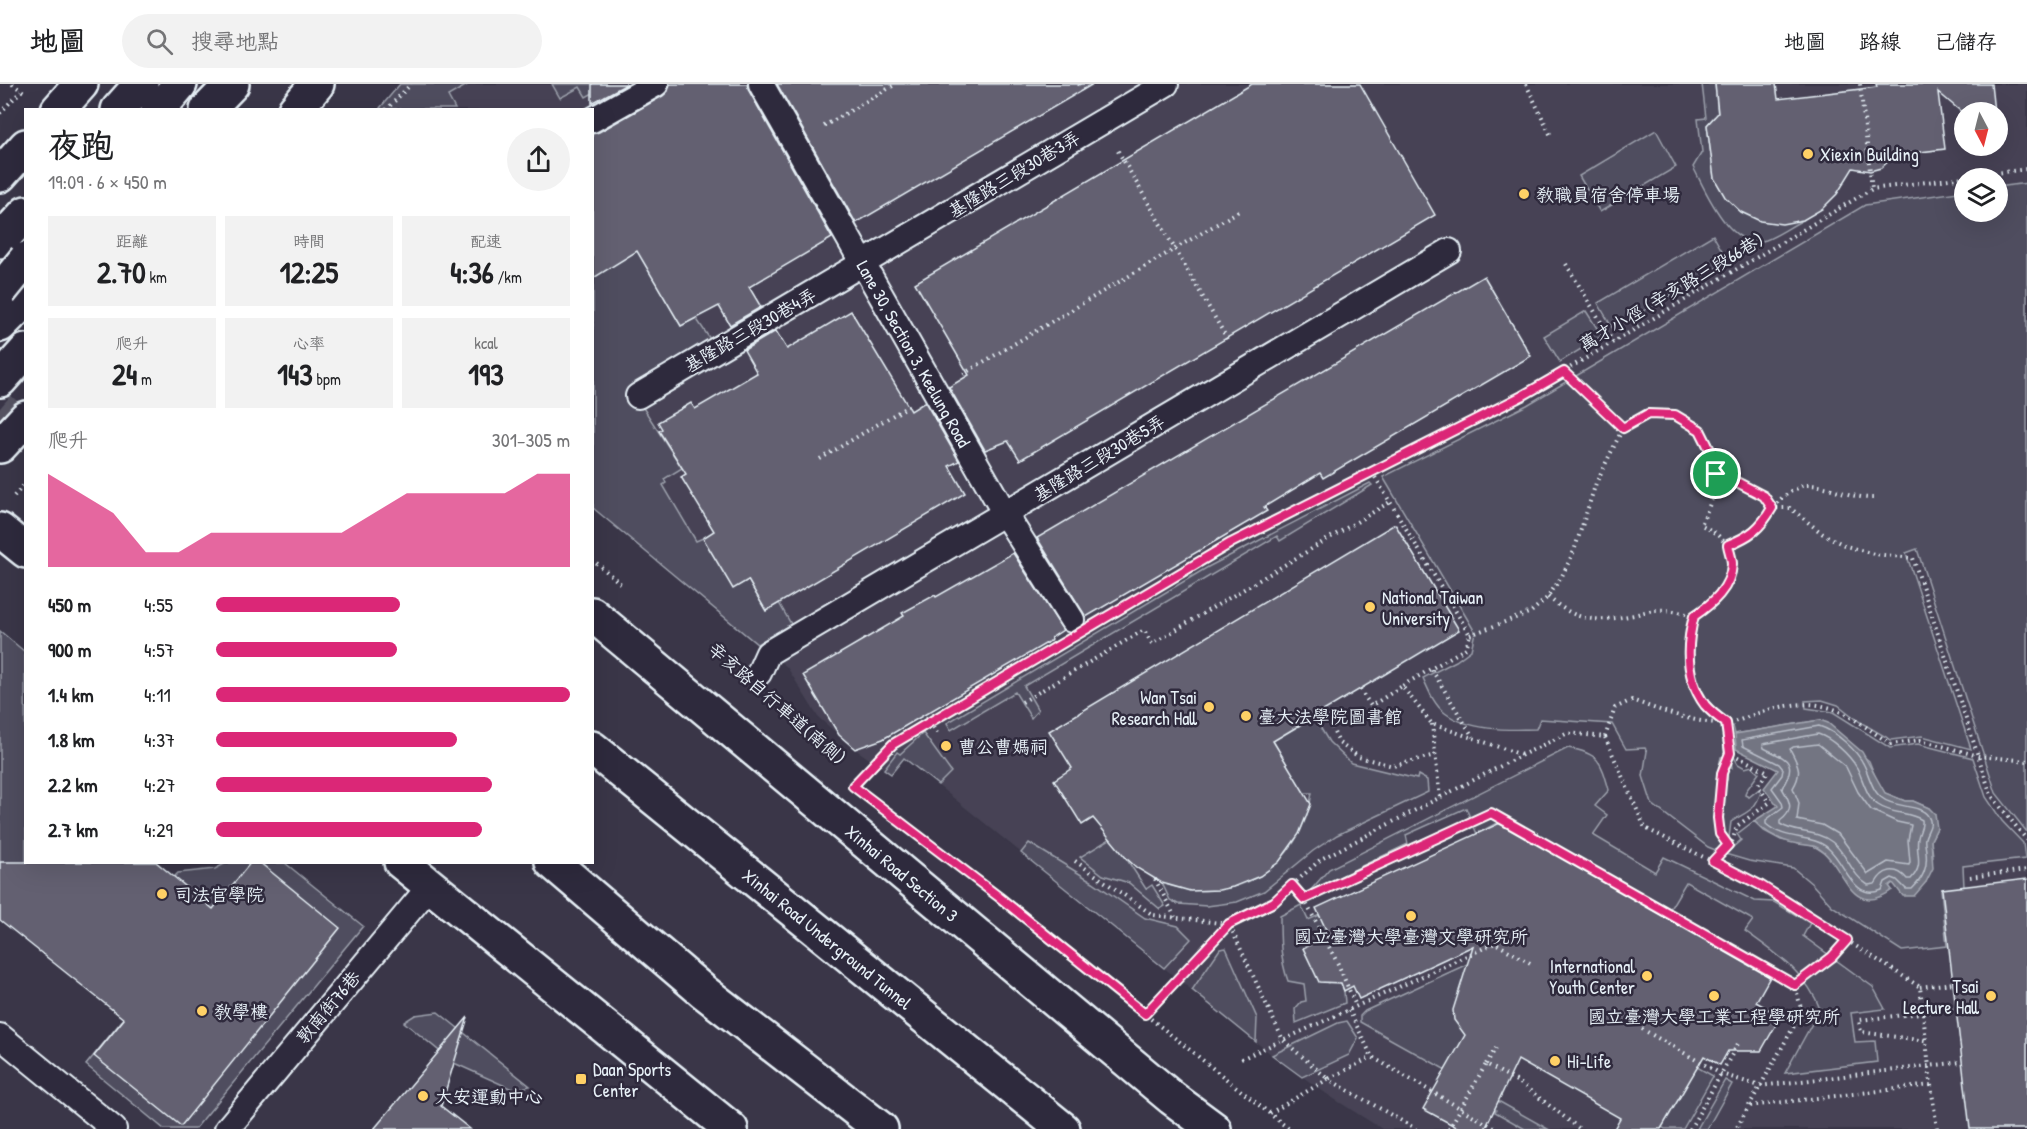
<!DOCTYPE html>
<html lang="zh-TW">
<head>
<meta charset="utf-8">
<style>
  :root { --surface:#fff; --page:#f2f2f2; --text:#202124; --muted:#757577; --line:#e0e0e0; --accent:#db2777 }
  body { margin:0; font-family:"Patrick Hand","LXGW WenKai TC",sans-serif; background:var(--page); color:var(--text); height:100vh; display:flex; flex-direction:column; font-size:22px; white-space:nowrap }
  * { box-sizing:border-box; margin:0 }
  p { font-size:20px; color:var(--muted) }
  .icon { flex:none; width:33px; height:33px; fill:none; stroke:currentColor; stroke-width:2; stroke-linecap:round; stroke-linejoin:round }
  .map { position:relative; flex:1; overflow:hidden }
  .side { position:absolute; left:24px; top:24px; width:570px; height:756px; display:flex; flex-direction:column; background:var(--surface); border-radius:0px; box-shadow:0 6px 24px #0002 }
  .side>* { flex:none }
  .needle { width:39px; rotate:173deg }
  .buttons { position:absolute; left:1954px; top:18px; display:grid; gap:12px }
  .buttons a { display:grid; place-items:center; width:54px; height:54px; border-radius:50%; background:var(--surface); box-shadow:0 6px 24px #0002; font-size:30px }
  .pin { position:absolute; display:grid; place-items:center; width:51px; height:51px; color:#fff; margin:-26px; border:3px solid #fff; border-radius:50%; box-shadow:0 2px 6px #0007 }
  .round { display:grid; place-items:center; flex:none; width:63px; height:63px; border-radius:32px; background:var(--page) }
  .head { display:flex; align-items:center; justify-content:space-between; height:102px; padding:0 24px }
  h1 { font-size:33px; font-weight:700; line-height:45px }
  .figures { display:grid; grid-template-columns:repeat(3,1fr); gap:9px; height:102px; padding:6px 24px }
  .figures div { display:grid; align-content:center; border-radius:0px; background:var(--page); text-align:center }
  .figures b { font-size:30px; font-weight:700 }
  .figures small { font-size:16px; font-weight:400 }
  .figures p { font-size:16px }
  .chart { height:168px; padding:12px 24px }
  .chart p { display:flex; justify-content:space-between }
  .chart svg { width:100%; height:108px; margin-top:6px; fill:var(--accent); opacity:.7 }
  ul { padding:0 24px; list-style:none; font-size:20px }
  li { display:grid; grid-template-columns:96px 72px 1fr; align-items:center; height:45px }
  li i { height:15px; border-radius:8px; background:var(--accent) }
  header { display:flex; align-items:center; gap:36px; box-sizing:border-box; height:84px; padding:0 30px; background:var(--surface); border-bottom:2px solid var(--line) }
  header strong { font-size:28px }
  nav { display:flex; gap:33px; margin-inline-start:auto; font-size:21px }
  .search { width:420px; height:54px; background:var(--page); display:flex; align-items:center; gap:15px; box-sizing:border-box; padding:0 21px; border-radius:33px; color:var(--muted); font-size:22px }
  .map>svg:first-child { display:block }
  .built { fill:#464354; fill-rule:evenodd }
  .green { fill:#504e5f; stroke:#9ca0ac; stroke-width:1.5 }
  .water { fill:#737482; stroke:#a2a6b1; stroke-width:1.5 }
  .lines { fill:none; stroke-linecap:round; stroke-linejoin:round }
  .shore { stroke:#b9bfc9; stroke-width:1.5 }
  .building { fill:#636171; stroke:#e8f1f8; stroke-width:1.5 }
  .primary-tunnel { stroke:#545262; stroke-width:33; stroke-dasharray:33 16; stroke-linecap:butt }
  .service-casing { stroke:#e8f1f8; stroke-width:28 }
  .secondary-casing { stroke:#e8f1f8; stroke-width:38 }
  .primary-casing { stroke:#e8f1f8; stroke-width:38 }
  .trunk-casing { stroke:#e8f1f8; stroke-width:38 }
  .path { stroke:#e8f1f8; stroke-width:4; stroke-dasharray:1.5 4.5; stroke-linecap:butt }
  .service { stroke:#2f2a3d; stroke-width:24 }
  .secondary { stroke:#2f2a3d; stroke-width:33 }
  .primary { stroke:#2f2a3d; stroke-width:33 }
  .trunk { stroke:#2f2a3d; stroke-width:33 }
  .trunk-bridge-casing { stroke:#e8f1f8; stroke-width:38; stroke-linecap:butt }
  .path-bridge { stroke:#e8f1f8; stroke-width:4; stroke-dasharray:1.5 4.5; stroke-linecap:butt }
  .trunk-bridge { stroke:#2f2a3d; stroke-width:33 }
  .route-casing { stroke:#fff; stroke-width:12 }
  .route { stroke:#db2777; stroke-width:8 }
  .poi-dot { fill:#ffd166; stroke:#2f2a3d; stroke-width:2 }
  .labels { text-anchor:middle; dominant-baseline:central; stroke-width:5; stroke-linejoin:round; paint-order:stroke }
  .poi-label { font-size:18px; fill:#e8f1f8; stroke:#2f2a3d; text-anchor:start }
  .street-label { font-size:18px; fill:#e8f1f8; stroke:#2f2a3d }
</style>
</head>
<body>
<header>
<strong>地圖</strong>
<div class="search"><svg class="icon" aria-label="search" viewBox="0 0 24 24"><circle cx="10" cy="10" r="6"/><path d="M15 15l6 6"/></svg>搜尋地點</div>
<nav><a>地圖</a><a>路線</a><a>已儲存</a></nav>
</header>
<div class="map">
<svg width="2027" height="1045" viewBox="0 0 2027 1045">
  <rect width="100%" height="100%" fill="#3a3648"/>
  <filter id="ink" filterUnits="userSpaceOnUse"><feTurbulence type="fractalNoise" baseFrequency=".0167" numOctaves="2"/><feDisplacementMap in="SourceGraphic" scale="12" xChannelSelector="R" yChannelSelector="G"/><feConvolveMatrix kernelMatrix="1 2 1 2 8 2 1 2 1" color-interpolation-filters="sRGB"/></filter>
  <g filter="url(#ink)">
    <path class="built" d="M400 0H2027V1045H1382L1331 1013 1272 971 904 674 891 690 855 665 818 633 787 583 593 424 592 26H378ZM1965 28H1998V62H1965ZM1965 94H1998V128H1965Z"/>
    <g class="green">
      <polygon points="400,0 469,0 448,12 455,25 381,25 380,24"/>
      <polygon points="552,0 607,0 607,1 586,13 580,3 560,14"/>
      <path d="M1702 0H1715L1718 33H1714L1707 41 1714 94 1803 136C1791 142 1779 151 1766 156 1730 168 1706 107 1693 83L1702 68 1698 35 1706 34Z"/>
      <polygon points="1656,46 1676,83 1600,128 1579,92"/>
      <path d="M2027 99V748L1996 709 1917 465 1906 469 1971 665 1922 652 1891 656 1860 638 1838 621 1822 616 1805 617 1806 624 1833 628 1890 664 1918 660 1973 674 1986 713 2002 737 2023 759 2025 775 1963 782 1964 803 1941 806 1947 862 1902 867 1832 822 1812 800 1793 784 1749 777 1725 770 1741 756 1737 750 1754 737 1764 747 1781 756 1814 762 1825 769 1864 814C1875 815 1883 813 1892 806L1889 802 1893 799 1926 798 1933 772 1931 756 1937 744 1929 724 1913 717H1905L1885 709 1877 697 1869 677 1820 636 1735 650 1733 642 1722 643 1725 673H1721L1719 683 1718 718 1715 721 1717 751 1722 758V762L1718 767 1708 763 1652 720 1643 692 1647 667 1645 664 1626 665 1612 640 1540 635 1536 645C1507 646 1469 647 1445 629 1434 621 1429 607 1423 594L1456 577 1471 566 1475 548 1383 393 1527 321 1865 121 1965 107V128H1998V103Z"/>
      <polygon points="1713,151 1728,177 1613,245 1598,219"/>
      <polygon points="637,166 681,242 696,234 710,255 631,305 682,384 664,395 666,399 663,401 696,457 703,454 733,504 748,496 766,527 779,519 791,540 757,560 593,424 593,194"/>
      <polygon points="1586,227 1602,252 1560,278 1544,252"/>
      <polygon points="1370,399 1372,401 1280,457 1277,452 1024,602 1038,626 1031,634 1015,608 951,646 947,639 1208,483"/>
      <polygon points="0,547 25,568 26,778 174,793 178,789 215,785 226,779 285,779 363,842 195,1045 164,1045 86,981 166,882 0,806"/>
      <path d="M1314 633 1329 658 1351 679 1417 695 1418 691 1427 696 1428 708 1337 751 1313 767 1264 807 1237 818 1207 822 1178 820 1170 816 1162 799C1234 824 1301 784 1312 709H1304L1273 657Z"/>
      <polygon points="923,649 951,688 938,701 904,674 891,690 884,685 897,668 900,670"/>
      <path d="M1568 664C1599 669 1601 677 1609 706L1595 722 1607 731 1593 751 1655 788 1664 773 1755 817 1774 818 1810 839 1803 852 1873 903 1885 925 1851 929 1855 958 1875 957 1877 978 1785 989 1820 925C1807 889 1774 868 1745 847L1753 836 1686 798 1670 825 1507 733 1477 750 1466 724 1406 751 1408 760 1310 807 1329 785Z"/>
      <path d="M1734 673 1738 680 1745 684 1752 682 1759 689 1746 707 1745 711 1749 713 1758 706 1761 708C1754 729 1746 727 1731 738L1729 753 1726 752 1720 744 1724 697 1727 696V685L1732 684 1731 677Z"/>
      <polygon points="1133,741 1126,774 1146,805 1152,801 1165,822 1160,825 1129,799 1103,791 1080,773"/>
      <polygon points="1029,759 1093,798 1145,834 1178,842 1191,855 1164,884 1021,769"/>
      <path d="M1301 821 1308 836 1320 831 1329 851 1303 864 1319 896 1328 899 1337 889 1344 907 1345 919 1296 939 1295 925 1301 918 1306 917 1304 900 1288 897C1280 875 1280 855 1280 832Z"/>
      <polygon points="1226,864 1257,934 1256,958 1192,906 1220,865"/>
      <polygon points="1498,866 1484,957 1462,995 1360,938 1360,932 1365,927"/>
      <polygon points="438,928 530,1002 514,1006 454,979 404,938 415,931"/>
      <polygon points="1347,937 1358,954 1349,971 1302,993 1272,971 1338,939"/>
      <polygon points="1639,950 1713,992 1683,1045 1665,1045 1662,1043"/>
      <polygon points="1725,996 1732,1000 1707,1045 1697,1045"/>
      <polygon points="1484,1009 1548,1045 1525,1045 1495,1028 1496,1026 1480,1016"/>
    </g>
    <path class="water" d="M1820 636 1828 639 1862 668 1885 709 1905 717H1913L1929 724 1935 730 1937 744 1931 756 1933 784 1926 798 1914 812H1903L1893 799 1889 802 1892 806C1848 838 1845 777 1816 763 1811 761 1804 761 1798 760 1780 757 1766 749 1754 737L1778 722 1764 704 1778 686 1736 665 1735 650Z"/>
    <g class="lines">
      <g class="shore">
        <path d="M1819 642C1835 647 1857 666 1864 681 1869 691 1872 707 1882 714 1893 724 1921 720 1928 732 1934 741 1927 746 1925 754 1924 758 1926 764 1926 768 1928 784 1923 794 1912 805H1906L1897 796 1892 794 1885 798 1882 806C1853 818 1846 780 1829 765 1812 749 1786 758 1766 740V736L1783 723 1782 718 1772 704 1782 691 1783 685 1779 680 1743 662 1742 656Z"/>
        <path d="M1818 650C1831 654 1850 671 1857 684 1863 695 1866 713 1878 721 1891 730 1909 728 1922 736 1923 744 1919 747 1918 754 1915 771 1925 780 1911 795H1907C1896 782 1883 785 1875 800L1868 801C1851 791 1847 769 1832 758 1815 745 1797 751 1780 740V737C1795 726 1790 717 1782 704 1798 677 1788 676 1764 664L1763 660Z"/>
        <path d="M1818 660 1846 683 1858 708 1871 726 1897 738 1911 741 1908 756 1910 778 1909 781 1888 778 1868 790 1839 751 1822 741 1797 736 1799 719 1793 704C1803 688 1798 680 1790 665L1793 663Z"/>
      </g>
    </g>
    <g class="building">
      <polygon points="592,0 627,0 592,19"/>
      <polygon points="670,0 747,0 749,7 832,154 749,203 761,223 730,241 719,222 681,242 637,167 592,195 592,50 599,48 663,12 668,7"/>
      <polygon points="777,0 1093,0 856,139"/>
      <polygon points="1252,0 1360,0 1435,131 1020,376 1008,357 985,366 949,303 969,291 915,199"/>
      <polygon points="1715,0 1776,0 1778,15 1877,3 1876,0 1991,0 1994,28 1965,28 1965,31 1938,8 1945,65 1895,71 1881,84 1870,87 1853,84 1837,110 1822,125 1803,136 1782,140 1760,137 1741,128 1725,113 1714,94 1707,41 1718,29"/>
      <polygon points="1484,192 1531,272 1323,394 1320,389 1264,423 1267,427 1086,533 1037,454"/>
      <polygon points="851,227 911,327 925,318 959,377 949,382 965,409 766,527 748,496 733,505 703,454 714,447 681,393 686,390 659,347 662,345 658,338 691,319 695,325 757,289 744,266 776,247 787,265"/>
      <polygon points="1395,440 1459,546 1273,657 1311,720 1299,750 1279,778 1260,792 1233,803 1219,806 1190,807 1162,799 1137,784 1126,774 1093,734 1082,741 1054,696 1072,684 1049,647"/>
      <polygon points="1013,469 1063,546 1051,554 1052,556 883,655 855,665 839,651 803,591 904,532 902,529 935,511 936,513"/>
      <polygon points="1500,739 1770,893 1756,918 1781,932 1761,967 1728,967 1720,981 1704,972 1661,1045 1614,1045 1620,1034 1518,976 1485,1045 1460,1045 1423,1025 1465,951 1454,936 1453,926 1473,862 1359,915 1353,902 1344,907 1341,899 1319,898 1303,864 1329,852 1316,824"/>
      <polygon points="0,778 156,778 213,825 251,778 259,778 340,844 181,1042 94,972 124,935 0,836"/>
      <polygon points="2027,795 2027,1045 1970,1045 1942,805"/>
      <polygon points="468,933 441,1022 470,1045 374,1045"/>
    </g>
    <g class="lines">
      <polyline class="primary-tunnel" points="0,324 26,346"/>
      <g class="service-casing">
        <g id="service">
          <path id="s1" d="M761 0 1005 430 1072 536"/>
          <polyline points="592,36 656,0"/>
          <polyline points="638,312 1166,0"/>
          <polyline points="759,589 768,569 1449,167"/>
          <polyline points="0,952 114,1045"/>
          <polyline points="227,1045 430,802"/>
        </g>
      </g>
      <g class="secondary-casing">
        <g id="secondary">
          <polyline points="58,26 81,0"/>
          <polyline points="158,26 180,0"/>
          <polyline points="295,26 317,0"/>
          <polyline points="0,91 26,62"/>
          <polyline points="0,362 26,334"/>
          <polyline points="0,446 26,467"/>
          <path id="s2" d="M592 530 1172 1014 1214 1045"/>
          <polyline points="401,778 731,1045"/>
        </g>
      </g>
      <g class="primary-casing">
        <g id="primary">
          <path id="s3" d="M592 664 1063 1045"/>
          <polyline points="552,778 704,908 881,1045"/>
        </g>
      </g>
      <g class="trunk-casing">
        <g id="trunk">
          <polyline points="118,26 141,0"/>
          <polyline points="207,26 232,0"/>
          <polyline points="0,157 26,129"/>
          <polyline points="0,241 26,215"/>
          <polyline points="0,296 26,267"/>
        </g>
      </g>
      <g class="path">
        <polyline points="12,0 24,8"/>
        <polyline points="1079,0 1084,9"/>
        <polyline points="1526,0 1551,52"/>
        <polyline points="1860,0 1872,105"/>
        <polyline points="386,26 411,0"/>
        <polyline points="0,29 21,7"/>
        <polyline points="824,42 896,0"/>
        <polyline points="1118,67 1229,258"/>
        <polyline points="1566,180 1613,258"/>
        <polyline points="1564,288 1623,344"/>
        <polyline points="963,290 1239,127"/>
        <polyline points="820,375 905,324"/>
        <polyline points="1372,388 1470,551 1466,564 1402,602"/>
        <polyline points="1716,390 1731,395 1764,412 1772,424 1790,424 1823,450 1846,462 1874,470 1913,474 1991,711 2027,756"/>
        <polyline points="14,412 26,399"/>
        <path d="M1728 461C1740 457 1750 452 1760 443 1774 430 1772 417 1794 406 1798 404 1802 401 1806 401 1830 400 1850 415 1875 414"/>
        <polyline points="592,475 621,500"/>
        <path d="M1548 513C1579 539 1595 538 1634 531 1642 529 1650 526 1657 526 1670 525 1682 529 1694 532"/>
        <polyline points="1106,534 1231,459 1522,312 1872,105 2027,85"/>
        <path d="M1470 551 1531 528 1548 513 1562 492 1574 467 1596 399 1623 344 1648 330 1675 331 1700 346 1714 372 1716 390 1715 408 1701 441C1728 453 1739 474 1725 503 1719 515 1706 524 1694 532 1687 561 1684 599 1708 623 1713 629 1720 634 1726 639L1730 669 1768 688 1758 701 1769 719 1737 742 1732 758 1713 777"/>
        <polyline points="1432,586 1473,653"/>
        <polyline points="1360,605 1371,622 1402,602 1432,640 1522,671"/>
        <polyline points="1022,618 1144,546 1152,560 1390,418"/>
        <polyline points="1324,627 1339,659 1359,673 1393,682 1435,671"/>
        <polyline points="930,638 937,649"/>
        <polyline points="1432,640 1440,714"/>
        <path d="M1605 653 1615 624 1632 616C1658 626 1697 640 1725 639 1735 639 1746 633 1756 630 1775 623 1803 617 1823 622 1848 627 1870 647 1891 660L1920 656 1979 672 2027 677"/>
        <polyline points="855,700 893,660 1054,565"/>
        <path d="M1728 761C1726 758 1721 753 1720 750 1712 731 1723 687 1730 669"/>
        <polyline points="1075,777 1153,831 1229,840 1274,818 1321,775 1522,671 1568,649 1605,653 1645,744 1760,801 1920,903 1931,1001 1749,1022"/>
        <polyline points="968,789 1289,1045"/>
        <polyline points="1970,793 2027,786"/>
        <polyline points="1155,795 1175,833"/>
        <polyline points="1292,801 1304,815 1491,729 1504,735 1795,901 1802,928 1736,1045"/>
        <polyline points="1304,815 1338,880 1356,922"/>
        <polyline points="1486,856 1489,862"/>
        <polyline points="1795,901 1832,873 1847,856"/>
        <polyline points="1920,903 1953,899"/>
        <polyline points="1349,926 1372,973 1496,1045"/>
        <polyline points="1145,930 1229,840 1283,956 1328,995 1372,973"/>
        <polyline points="1904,931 1859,936 1861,948 1926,957"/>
        <polyline points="1642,945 1721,990 1760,1002 1962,978"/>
        <polyline points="1241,975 1495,859 1532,880"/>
        <polyline points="1486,980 1496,964"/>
        <polyline points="1931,1001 1937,1045"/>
        <polyline points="1270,1029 1328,995 1416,1045"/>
        <polyline points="1449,1045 1486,980 1520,999 1580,1045"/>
        <polyline points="1690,1045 1739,958"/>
      </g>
      <use href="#service" class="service"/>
      <use href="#secondary" class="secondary"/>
      <use href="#primary" class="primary"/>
      <use href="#trunk" class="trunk"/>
      <g class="trunk-bridge-casing">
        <polyline id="trunk-bridge" points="0,207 26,175"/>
      </g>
      <polyline class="path-bridge" points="1904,931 1956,924"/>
      <use href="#trunk-bridge" class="trunk-bridge"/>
    </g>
  </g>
  <g class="lines" filter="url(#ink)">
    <g class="route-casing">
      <path id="route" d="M1564 288 1623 344 1648 330 1675 331 1700 346 1713 372 1716 390 1731 395 1764 412 1772 424C1760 445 1750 452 1728 461 1729 467 1732 474 1732 480 1731 504 1712 520 1694 532 1686 562 1685 594 1705 621 1711 628 1719 634 1726 639L1730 669 1722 689 1718 734 1720 750 1728 761 1713 777 1760 801 1847 856 1832 873 1795 901 1491 729 1304 815 1292 801 1274 818 1229 840 1145 930 999 813 853 702 893 660 1231 459 1522 312Z"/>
    </g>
    <use href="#route" class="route"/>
  </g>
  <g class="poi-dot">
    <circle cx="1808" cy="70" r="6"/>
    <circle cx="1524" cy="110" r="6"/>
    <circle cx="1370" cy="523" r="6"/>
    <circle cx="1209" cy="623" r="6"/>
    <circle cx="1246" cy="632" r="6"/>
    <circle cx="946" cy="662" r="6"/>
    <circle cx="162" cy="810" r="6"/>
    <circle cx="1411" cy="832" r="6"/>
    <circle cx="1647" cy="892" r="6"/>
    <circle cx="1714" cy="912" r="6"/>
    <circle cx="1991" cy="912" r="6"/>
    <circle cx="202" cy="927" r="6"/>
    <circle cx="1555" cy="977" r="6"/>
    <rect x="575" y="989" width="12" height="12" rx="3"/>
    <circle cx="423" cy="1012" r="6"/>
  </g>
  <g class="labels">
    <g class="poi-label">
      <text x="1820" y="70">Xiexin Building</text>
      <text x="1536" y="110">教職員宿舍停車場</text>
      <text x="1382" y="513">National Taiwan<tspan x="1382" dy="21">University</tspan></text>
      <text x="1197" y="613" text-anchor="end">Wan Tsai<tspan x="1197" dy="21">Research Hall</tspan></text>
      <text x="1258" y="632">臺大法學院圖書館</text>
      <text x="958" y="662">曹公曹媽祠</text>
      <text x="174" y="810">司法官學院</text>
      <text x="1411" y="852" text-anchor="middle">國立臺灣大學臺灣文學研究所</text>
      <text x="1635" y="882" text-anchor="end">International<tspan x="1635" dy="21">Youth Center</tspan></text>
      <text x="1979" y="902" text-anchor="end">Tsai<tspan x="1979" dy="21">Lecture Hall</tspan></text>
      <text x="214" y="927">教學樓</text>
      <text x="1714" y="932" text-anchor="middle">國立臺灣大學工業工程學研究所</text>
      <text x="1567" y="977">Hi-Life</text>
      <text x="593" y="985">Daan Sports<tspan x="593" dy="21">Center</tspan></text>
      <text x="435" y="1012">大安運動中心</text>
    </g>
    <g class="street-label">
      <text transform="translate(1014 90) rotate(-31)">基隆路三段30巷3弄</text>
      <text transform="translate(1671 208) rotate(-31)">萬才小徑 (辛亥路三段66巷)</text>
      <text transform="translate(750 246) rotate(-30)">基隆路三段30巷4弄</text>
      <text stroke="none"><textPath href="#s1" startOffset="310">Lane 30, Section 3, Keelung Road</textPath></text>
      <text transform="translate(1099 374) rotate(-31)">基隆路三段30巷5弄</text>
      <text transform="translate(777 619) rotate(41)">辛亥路自行車道(南側)</text>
      <text stroke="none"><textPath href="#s2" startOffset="404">Xinhai Road Section 3</textPath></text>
      <text stroke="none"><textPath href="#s3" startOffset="303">Xinhai Road Underground Tunnel</textPath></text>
      <text transform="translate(328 923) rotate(-50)">敦南街76巷</text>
    </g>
  </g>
</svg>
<div class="buttons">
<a><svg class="needle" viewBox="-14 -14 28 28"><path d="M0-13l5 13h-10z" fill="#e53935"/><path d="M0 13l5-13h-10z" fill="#757577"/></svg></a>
<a><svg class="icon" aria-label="layers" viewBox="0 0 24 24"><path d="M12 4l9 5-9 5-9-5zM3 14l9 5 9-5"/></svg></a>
</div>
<div class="pin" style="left:1716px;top:390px;background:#1e9e55"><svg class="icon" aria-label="arrive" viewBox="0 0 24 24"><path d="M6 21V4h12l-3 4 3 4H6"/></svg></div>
<section class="side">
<div class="head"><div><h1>夜跑</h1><p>19:09 · 6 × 450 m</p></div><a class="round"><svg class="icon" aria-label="share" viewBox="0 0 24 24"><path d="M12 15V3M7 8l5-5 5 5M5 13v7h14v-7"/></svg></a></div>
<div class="figures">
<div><p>距離</p><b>2.70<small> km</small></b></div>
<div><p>時間</p><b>12:25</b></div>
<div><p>配速</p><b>4:36<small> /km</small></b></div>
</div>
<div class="figures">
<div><p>爬升</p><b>24<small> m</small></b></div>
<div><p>心率</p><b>143<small> bpm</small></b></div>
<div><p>kcal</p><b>193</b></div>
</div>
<div class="chart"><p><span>爬升</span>301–305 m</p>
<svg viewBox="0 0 160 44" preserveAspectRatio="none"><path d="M0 44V6L10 14L20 22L30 38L40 38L50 30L60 30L70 30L80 30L90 30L100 22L110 14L120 14L130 14L140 14L150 6L160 6V44z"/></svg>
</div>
<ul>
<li><b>450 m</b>4:55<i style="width:52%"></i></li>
<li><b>900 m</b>4:57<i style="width:51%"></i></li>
<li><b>1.4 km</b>4:11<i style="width:100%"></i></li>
<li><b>1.8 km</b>4:37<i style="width:68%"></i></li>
<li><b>2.2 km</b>4:27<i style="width:78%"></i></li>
<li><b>2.7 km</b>4:29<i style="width:75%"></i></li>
</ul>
</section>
</div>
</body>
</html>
